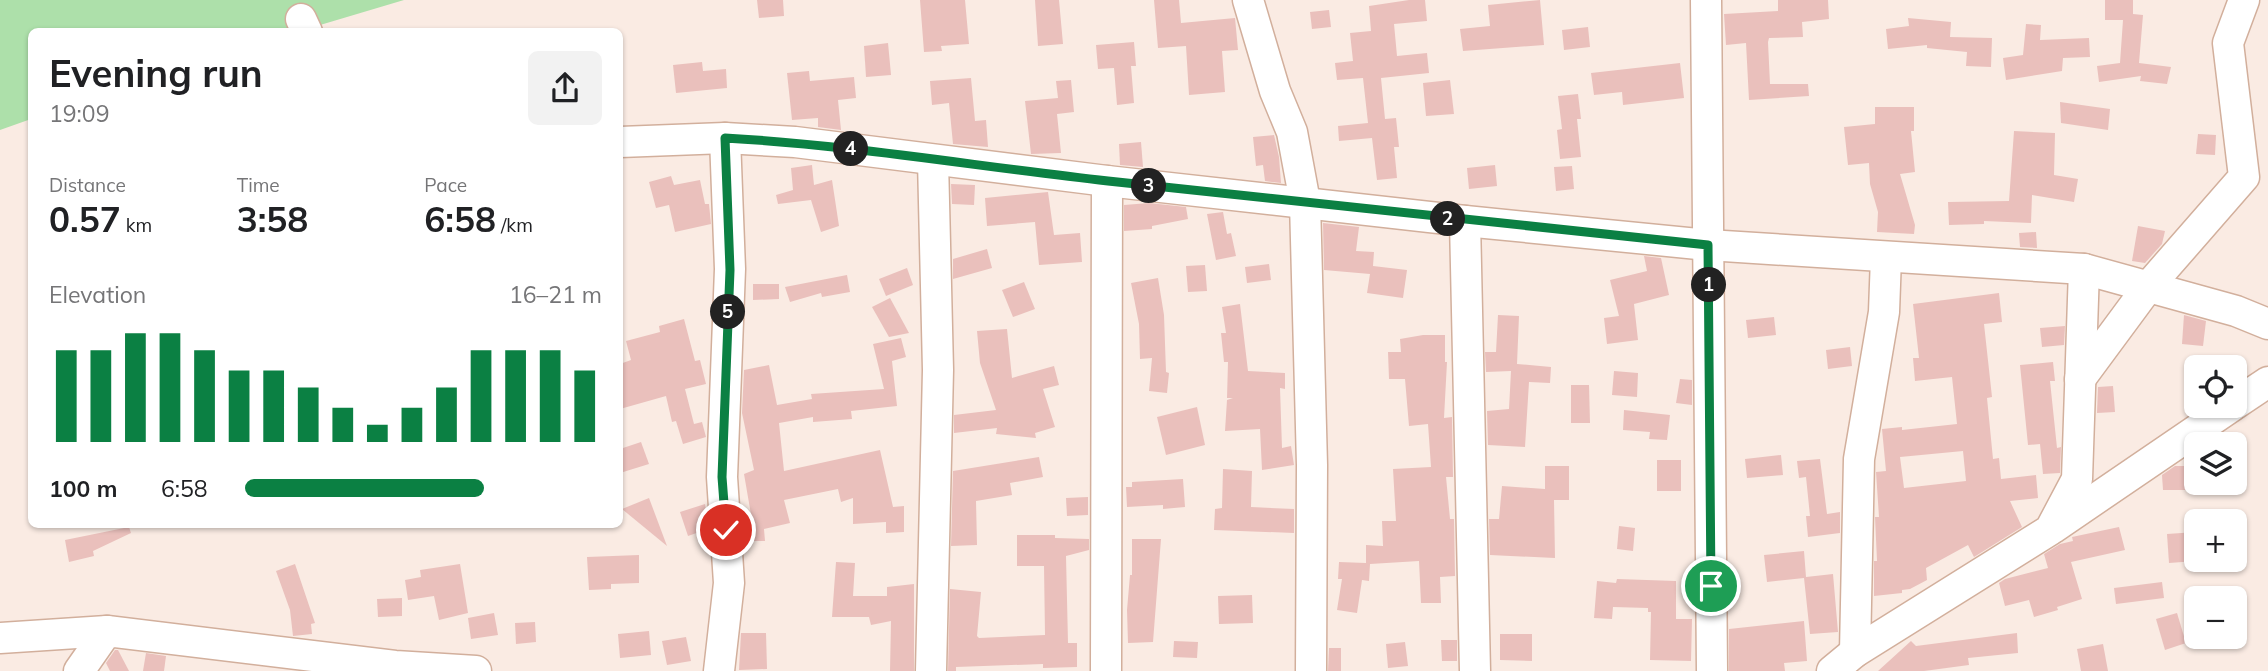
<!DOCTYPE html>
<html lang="en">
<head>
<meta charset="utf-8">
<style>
  :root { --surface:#fff; --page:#f2f2f2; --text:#202124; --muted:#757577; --accent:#0b8043 }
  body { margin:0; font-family:Mulish,sans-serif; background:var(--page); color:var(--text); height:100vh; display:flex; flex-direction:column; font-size:26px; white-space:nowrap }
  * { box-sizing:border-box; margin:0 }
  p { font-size:23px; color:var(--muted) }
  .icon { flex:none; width:38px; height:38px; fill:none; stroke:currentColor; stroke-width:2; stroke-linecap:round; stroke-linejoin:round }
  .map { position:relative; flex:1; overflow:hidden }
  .sheet { position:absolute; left:28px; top:28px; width:595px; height:500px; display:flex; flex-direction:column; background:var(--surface); border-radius:10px; box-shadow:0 2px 5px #0004 }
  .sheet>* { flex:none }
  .buttons { position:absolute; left:2184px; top:355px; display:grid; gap:14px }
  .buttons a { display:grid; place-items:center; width:63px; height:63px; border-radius:10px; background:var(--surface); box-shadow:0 2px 5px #0004; font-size:35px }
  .pin { position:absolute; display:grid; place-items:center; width:60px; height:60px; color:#fff; margin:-30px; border:4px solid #fff; border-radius:50%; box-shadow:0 2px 7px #0007 }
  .km { position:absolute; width:35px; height:35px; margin:-18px; border-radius:50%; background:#222; color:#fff; font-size:19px; line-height:35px; text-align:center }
  .round { display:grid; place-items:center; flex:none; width:74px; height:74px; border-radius:10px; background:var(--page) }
  .overview { display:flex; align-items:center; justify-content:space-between; height:119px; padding:0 21px }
  h1 { font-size:38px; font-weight:700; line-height:52px }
  .metrics { display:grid; grid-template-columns:repeat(3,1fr); gap:10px; height:119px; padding:7px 21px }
  .metrics div { display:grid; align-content:center }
  .metrics b { font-size:35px; font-weight:700 }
  .metrics small { font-size:19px; font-weight:400 }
  .metrics p { font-size:19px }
  .chart { height:196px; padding:14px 21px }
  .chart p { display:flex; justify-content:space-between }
  .chart svg { width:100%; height:126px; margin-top:7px; stroke:var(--accent); stroke-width:6 }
  ul { padding:0 21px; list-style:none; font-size:23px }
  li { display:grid; grid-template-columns:112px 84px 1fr; align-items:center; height:52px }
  li i { height:18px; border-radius:9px; background:var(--accent) }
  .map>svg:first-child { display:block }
  .green { fill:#ade0aa }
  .building { fill:#eac0bc; fill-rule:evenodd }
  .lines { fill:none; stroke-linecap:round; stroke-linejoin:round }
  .minor-casing { stroke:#d2af9c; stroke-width:33 }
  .minor { stroke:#fff; stroke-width:30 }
  .route-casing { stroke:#fff; stroke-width:14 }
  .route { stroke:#0b8043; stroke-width:9 }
</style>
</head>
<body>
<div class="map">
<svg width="2268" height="671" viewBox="0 0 2268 671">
  <rect width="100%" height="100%" fill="#faebe3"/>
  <polygon class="green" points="0,0 404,0 300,31 32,32 31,119 0,130"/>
  <g class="building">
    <polygon points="757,0 783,0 784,16 759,18"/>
    <polygon points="920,0 965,0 969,44 941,46 942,51 924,52"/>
    <polygon points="1035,0 1059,0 1063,44 1038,46"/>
    <polygon points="1154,0 1179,0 1181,23 1235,18 1238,50 1222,51 1225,92 1189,95 1186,46 1158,48"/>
    <polygon points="1409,0 1425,0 1427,21 1394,24 1397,56 1427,53 1429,73 1381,78 1385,119 1396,118 1399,147 1394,147 1397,178 1377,180 1372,138 1339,141 1338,126 1368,123 1363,78 1337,80 1335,63 1353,61 1350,33 1371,31 1369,6"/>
    <polygon points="1540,0 1544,45 1463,51 1460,29 1490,26 1488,5"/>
    <polygon points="1778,0 1828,0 1829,19 1802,22 1803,37 1769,38 1768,42 1770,84 1808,84 1809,96 1749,100 1746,43 1726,45 1724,14 1778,11"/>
    <polygon points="2105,0 2133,0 2133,14 2143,15 2139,63 2171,67 2167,84 2140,81 2141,76 2099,82 2097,66 2120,63 2123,20 2105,20"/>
    <polygon points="1329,10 1331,27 1312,29 1310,12"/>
    <polygon points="1908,18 1951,22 1950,37 1992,38 1991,67 1966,66 1967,52 1927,48 1927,45 1888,49 1886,29 1909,26"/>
    <polygon points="2026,24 2041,25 2040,40 2089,38 2090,57 2063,58 2062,71 2006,80 2003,58 2023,55"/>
    <polygon points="1588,27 1590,47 1564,50 1562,30"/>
    <polygon points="1134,42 1136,66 1131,66 1134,103 1117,105 1114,68 1098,69 1096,45"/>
    <polygon points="888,43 891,75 866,77 864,46"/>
    <polygon points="702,62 703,71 726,69 727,88 676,93 673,65"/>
    <polygon points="1680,63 1684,98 1623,105 1622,92 1594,95 1591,73"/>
    <polygon points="809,71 810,81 854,77 856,98 838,100 841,130 818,127 818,118 792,120 787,73"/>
    <polygon points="971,78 975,121 986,120 988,147 953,144 949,103 932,105 930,81"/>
    <polygon points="1071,80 1074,112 1057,114 1061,153 1031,154 1025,101 1058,98 1056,81"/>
    <polygon points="1450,80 1454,114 1426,116 1423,83"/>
    <polygon points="1578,94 1581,119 1577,119 1581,157 1560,159 1557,130 1562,129 1558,96"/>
    <polygon points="2060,102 2110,109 2108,130 2061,123"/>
    <polygon points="1875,107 1914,107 1914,131 1911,131 1915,172 1900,174 1915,225 1914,234 1877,232 1878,212 1870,184 1869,163 1848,165 1844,127 1875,124"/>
    <polygon points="2014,131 2055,133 2054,175 2078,179 2074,202 2032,195 2031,223 1984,221 1984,224 1949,225 1948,202 2009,201"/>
    <polygon points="2198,134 2216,135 2215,155 2196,154"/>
    <polygon points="1274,135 1279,157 1281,183 1265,181 1263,165 1256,166 1253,137"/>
    <polygon points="1141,142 1143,167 1120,165 1119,144"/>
    <polygon points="812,165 814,185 832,180 839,226 821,232 811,200 778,204 776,195 793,190 791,168"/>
    <polygon points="1495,165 1497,186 1469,189 1467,168"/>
    <polygon points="1572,166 1574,189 1556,191 1554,167"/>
    <polygon points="671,176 674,185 700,180 705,204 709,204 711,224 675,232 669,205 656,208 649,182"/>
    <polygon points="951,184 975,185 974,205 952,204"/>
    <polygon points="1048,192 1054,235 1080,233 1082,262 1039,265 1035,222 987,226 985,198"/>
    <polygon points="1149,203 1186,207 1188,219 1152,226 1152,229 1124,231 1124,205"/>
    <polygon points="1223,212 1227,234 1231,233 1236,256 1216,260 1207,214"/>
    <polygon points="1323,223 1359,227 1356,251 1374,252 1373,266 1407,270 1403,298 1367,293 1370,274 1324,270"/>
    <polygon points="2138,226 2165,231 2162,244 2145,263 2132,261"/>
    <polygon points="2036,232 2037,248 2020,247 2019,233"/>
    <polygon points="987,249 992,268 953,279 953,259"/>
    <polygon points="1644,256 1661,258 1669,295 1634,304 1638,340 1607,344 1604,318 1619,316 1610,280 1647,271"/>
    <polygon points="1269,264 1271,280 1247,283 1245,267"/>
    <polygon points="1205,265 1207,291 1188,292 1186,266"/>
    <polygon points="907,268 913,285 886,296 879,279"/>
    <polygon points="847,275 850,292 822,297 821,293 790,302 785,287"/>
    <polygon points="1158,278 1164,315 1166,372 1169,373 1167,393 1149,391 1152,358 1140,359 1139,324 1131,283"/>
    <polygon points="1024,282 1035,309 1013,317 1002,290"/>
    <polygon points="753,284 779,284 779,299 753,300"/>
    <path d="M1999 293 2002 322 1984 324 1992 397 1987 398 1993 459 1999 458 2001 479 2036 475 2038 498 2010 501 2022 527 1974 557 1968 545 1926 568 1927 580 1910 589 1902 590V593L1874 596V561H1877L1875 517H1879L1876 472 1886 471 1882 429 1902 427V430L1957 424 1952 377 1915 381 1913 358H1919L1913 304ZM1963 451 1966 481 1904 488 1900 457Z"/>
    <polygon points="890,298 909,333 889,337 872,307"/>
    <polygon points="1240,304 1248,371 1285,373 1285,389 1280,388 1282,448 1291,446 1294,465 1262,470 1260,429 1225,431 1227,400 1233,398 1227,398 1228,362 1224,362 1221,333 1226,333 1222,307"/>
    <polygon points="1498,315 1519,316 1517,364 1551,367 1550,383 1529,382 1525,447 1488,445 1487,411 1509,409 1511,371 1486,372 1485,352 1496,352"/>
    <polygon points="2184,315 2206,321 2203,346 2182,344"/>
    <polygon points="1774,317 1776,335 1748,338 1746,320"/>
    <polygon points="684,319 695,361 700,360 706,384 685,389 694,424 702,422 706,437 683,444 676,421 672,422 666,396 620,409 620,364 631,360 626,341 660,332 659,326"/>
    <polygon points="2065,326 2064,345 2042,347 2040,328"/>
    <polygon points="1007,329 1012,378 1054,366 1059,385 1043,389 1055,427 1035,433 1036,438 996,434 997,428 954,433 954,415 996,410 980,363 977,331"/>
    <polygon points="1423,335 1445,335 1445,362 1447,362 1444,418 1452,417 1453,477 1446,477 1450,519 1454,519 1455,576 1440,577 1441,603 1421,603 1419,561 1370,564 1369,581 1362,580 1357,613 1337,610 1342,579 1338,579 1339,562 1366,563 1366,545 1383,546 1382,521 1396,521 1393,469 1431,467 1428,424 1409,426 1405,379 1389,379 1388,352 1401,352 1400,339"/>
    <polygon points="901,338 906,357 892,361 897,406 851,411 852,419 813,422 813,417 779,423 784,471 880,450 893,507 904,506 904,532 886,533 886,522 853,524 853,498 841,502 838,489 784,500 790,523 764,529 765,541 744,541 743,526 753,526 744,474 754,470 742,413 744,370 769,365 777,405 812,399 811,394 884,389 873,344"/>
    <polygon points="1850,347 1852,366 1828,369 1826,350"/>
    <polygon points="2053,362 2055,381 2050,381 2057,448 2061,447 2060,473 2043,474 2040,444 2028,445 2020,365"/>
    <polygon points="1614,371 1638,373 1637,397 1612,395"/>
    <polygon points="1680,379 1692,380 1692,405 1676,403"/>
    <polygon points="1571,385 1589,385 1590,423 1571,423"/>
    <polygon points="2113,386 2115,412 2097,413 2098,387"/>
    <polygon points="1197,407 1205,445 1166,455 1157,417"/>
    <polygon points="1624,410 1670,415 1667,440 1649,439 1650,432 1623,430"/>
    <polygon points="641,442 649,464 620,473 620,449"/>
    <polygon points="1781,455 1783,475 1747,478 1745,459"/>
    <polygon points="1039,457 1043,477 1010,483 1012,495 976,501 977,545 951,546 953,471"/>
    <polygon points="1820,459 1827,514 1840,512 1840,533 1808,537 1806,516 1810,516 1806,477 1799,478 1797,461"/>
    <rect x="1657" y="460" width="24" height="31"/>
    <polygon points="1545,466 1569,466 1569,500 1554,500 1555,558 1490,555 1489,519 1499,519 1502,486 1545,489"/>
    <polygon points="2175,466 2196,466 2196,490 2163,490 2162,475"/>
    <polygon points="1223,469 1252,471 1251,507 1294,509 1294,533 1214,530 1215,509 1222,508"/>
    <polygon points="1183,479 1185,507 1163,509 1163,505 1127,507 1126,487 1132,487 1132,482"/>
    <polygon points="1088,497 1088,515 1067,516 1066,498"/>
    <polygon points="649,498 667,546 622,509"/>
    <polygon points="705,504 708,529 688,536 680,512"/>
    <polygon points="1619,526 1635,528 1633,551 1617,549"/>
    <polygon points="129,527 131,533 93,551 94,556 69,562 65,540"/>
    <polygon points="2119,527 2125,550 2071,562 2082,599 2057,607 2058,610 2034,617 2029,600 2005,606 1999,583 2005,579 2048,568 2044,554 2060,544 2073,541 2072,537"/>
    <polygon points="2196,532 2196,561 2169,563 2167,534"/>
    <polygon points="1017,535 1055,535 1055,538 1089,539 1089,550 1066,556 1068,643 1077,643 1077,667 1043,668 1043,664 956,667 956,671 948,671 950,589 981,592 977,636 979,638 1045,635 1044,566 1017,566"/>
    <polygon points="1132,539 1161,539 1153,642 1128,643 1127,610 1130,575 1132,575"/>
    <polygon points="1804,551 1806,577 1833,574 1838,632 1810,634 1804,578 1767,582 1764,555"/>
    <polygon points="639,555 639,583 611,584 611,589 589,590 587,557"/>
    <polygon points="836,562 855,563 853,596 887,596 887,587 914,584 914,671 890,671 891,621 871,625 869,617 832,617"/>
    <polygon points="295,564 315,623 311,624 312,634 293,636 290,610 276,571"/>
    <polygon points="460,564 468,613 439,620 434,596 408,600 405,580 421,577 420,570"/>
    <polygon points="1617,579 1676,581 1676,619 1692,619 1691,661 1650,660 1651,612 1648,612 1648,608 1613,607 1612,619 1594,618 1597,581 1616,583"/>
    <polygon points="2162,582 2164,598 2116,604 2114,588"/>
    <polygon points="1252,595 1253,623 1219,624 1218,596"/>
    <polygon points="402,598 402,616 378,617 377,599"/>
    <polygon points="494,613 498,635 471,639 468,618"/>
    <polygon points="2177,613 2186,643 2165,650 2156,619"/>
    <polygon points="1804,621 1807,661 1784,663 1785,671 1729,671 1729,629"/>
    <polygon points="535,622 536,642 516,644 515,623"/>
    <polygon points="649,631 651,655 620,658 618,634"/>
    <polygon points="741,633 766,633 767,669 739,670"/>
    <polygon points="2017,633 2018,653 1968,658 1969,665 1924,671 1878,671 1911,641 1916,646"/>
    <polygon points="1500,634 1532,634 1532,661 1500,660"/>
    <polygon points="686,637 691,661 667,665 662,641"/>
    <polygon points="1441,640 1457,640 1457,661 1442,661"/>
    <polygon points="1174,641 1198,642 1197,658 1173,657"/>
    <polygon points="1405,642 1408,666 1388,668 1386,644"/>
    <polygon points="2103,644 2108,671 2081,671 2077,649"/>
    <polygon points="1329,648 1341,648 1341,671 1328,671"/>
    <polygon points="115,650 118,650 129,671 110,671 106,663"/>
    <polygon points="146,653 166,656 164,671 143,671"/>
  </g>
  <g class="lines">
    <g class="minor-casing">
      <g id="minor">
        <polyline points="1248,0 1275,91 1292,132 1305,202 1312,465 1311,671"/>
        <polyline points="1706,0 1712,671"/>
        <polyline points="301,19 307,32"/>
        <polyline points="620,142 725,138 795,142 1107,181 1465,221 1708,245 2084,269 2236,311 2268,324"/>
        <polyline points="1465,221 1475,671"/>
        <polyline points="2080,379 2148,287 2244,177 2228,43 2244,0"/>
        <polyline points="2235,404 2268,382"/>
        <polyline points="2053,528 2232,406"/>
        <polyline points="0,638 107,631"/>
        <polyline points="1855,652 1859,459 1884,312 1886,257"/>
        <polyline points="79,671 107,631 395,666 476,671"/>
        <polyline points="719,671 729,583 722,477 730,269 725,138"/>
        <polyline points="931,671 938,370 933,160"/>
        <polyline points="1106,671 1107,181"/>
        <polyline points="1832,671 1855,652 2050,530 2077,479 2084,269"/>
      </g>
    </g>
    <use href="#minor" class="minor"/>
  </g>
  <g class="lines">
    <g class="route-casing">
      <path id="route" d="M726 530 722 477 730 270 725 138C853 145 980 167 1108 181 1308 204 1508 225 1708 245L1711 586"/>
    </g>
    <use href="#route" class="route"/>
  </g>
</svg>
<div class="buttons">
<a><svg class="icon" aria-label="locate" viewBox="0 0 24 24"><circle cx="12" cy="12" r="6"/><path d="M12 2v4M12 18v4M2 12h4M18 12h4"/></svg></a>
<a><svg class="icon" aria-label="layers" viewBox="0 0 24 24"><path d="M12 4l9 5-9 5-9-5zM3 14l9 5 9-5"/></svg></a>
<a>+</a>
<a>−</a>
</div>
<div class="pin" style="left:1711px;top:586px;background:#1e9e55"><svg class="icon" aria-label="arrive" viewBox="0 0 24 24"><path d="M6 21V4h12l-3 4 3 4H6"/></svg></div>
<div class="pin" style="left:726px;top:530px;background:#d93025"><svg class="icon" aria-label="check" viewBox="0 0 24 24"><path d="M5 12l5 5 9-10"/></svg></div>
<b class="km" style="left:1709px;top:285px">1</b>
<b class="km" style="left:1448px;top:219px">2</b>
<b class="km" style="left:1149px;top:186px">3</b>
<b class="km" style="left:851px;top:149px">4</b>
<b class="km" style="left:728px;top:312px">5</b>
<section class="sheet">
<div class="overview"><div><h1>Evening run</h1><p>19:09</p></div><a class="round"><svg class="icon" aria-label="share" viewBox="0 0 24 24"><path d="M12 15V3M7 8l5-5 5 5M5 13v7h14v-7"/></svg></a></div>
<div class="metrics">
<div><p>Distance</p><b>0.57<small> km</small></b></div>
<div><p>Time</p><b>3:58</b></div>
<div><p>Pace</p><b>6:58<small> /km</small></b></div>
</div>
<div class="chart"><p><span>Elevation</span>16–21 m</p>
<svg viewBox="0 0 160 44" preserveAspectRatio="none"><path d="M5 44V12M15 44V12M25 44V6M35 44V6M45 44V12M55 44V19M65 44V19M75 44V25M85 44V32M95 44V38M105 44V32M115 44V25M125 44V12M135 44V12M145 44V12M155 44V19"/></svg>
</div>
<ul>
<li><b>100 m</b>6:58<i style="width:67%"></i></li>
</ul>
</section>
</div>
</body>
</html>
